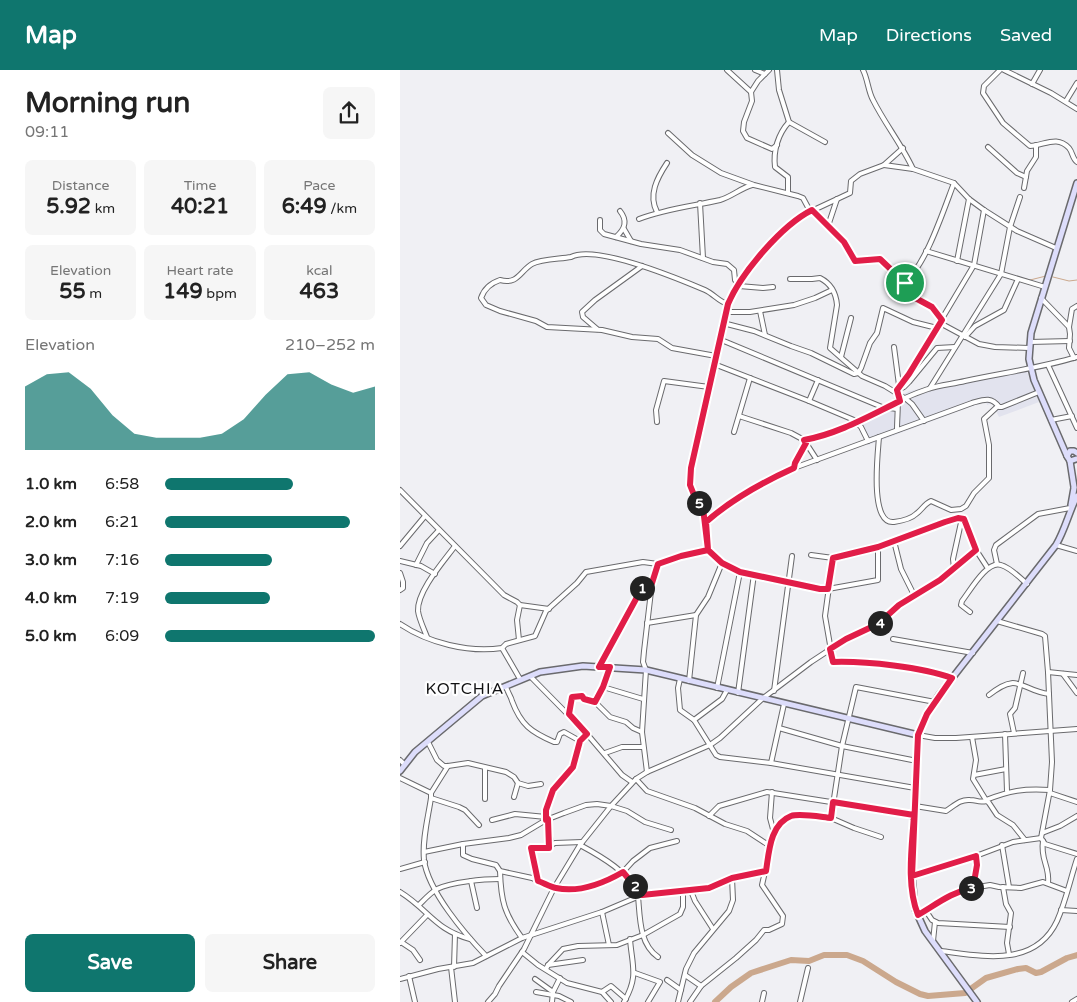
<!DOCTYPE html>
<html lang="en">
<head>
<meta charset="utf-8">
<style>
  :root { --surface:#fff; --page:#f6f6f6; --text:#222; --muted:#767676; --accent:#0f766e }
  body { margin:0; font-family:"Varela Round",sans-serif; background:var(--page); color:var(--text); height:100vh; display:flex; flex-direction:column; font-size:19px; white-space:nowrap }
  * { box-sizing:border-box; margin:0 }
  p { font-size:16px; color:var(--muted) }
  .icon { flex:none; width:28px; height:28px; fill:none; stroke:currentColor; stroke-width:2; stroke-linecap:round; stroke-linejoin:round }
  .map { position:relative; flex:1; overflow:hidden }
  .panel { display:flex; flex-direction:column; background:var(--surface); width:400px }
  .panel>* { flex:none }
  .pin { position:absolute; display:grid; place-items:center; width:42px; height:42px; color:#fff; margin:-21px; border:2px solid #fff; border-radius:50%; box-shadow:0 1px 5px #0007 }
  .km { position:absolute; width:25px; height:25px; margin:-12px; border-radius:50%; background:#222; color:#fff; font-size:14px; line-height:25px; text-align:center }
  .round { display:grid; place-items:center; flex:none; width:52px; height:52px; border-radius:8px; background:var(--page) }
  .overview { display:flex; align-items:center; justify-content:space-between; height:85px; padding:0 25px }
  h1 { font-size:28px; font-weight:800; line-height:38px }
  .stats { display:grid; grid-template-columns:repeat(3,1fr); gap:8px; height:85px; padding:5px 25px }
  .stats div { display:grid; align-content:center; border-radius:8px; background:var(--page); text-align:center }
  .stats b { font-size:21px; font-weight:800 }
  .stats small { font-size:14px; font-weight:400 }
  .stats p { font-size:14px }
  .chart { height:140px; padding:10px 25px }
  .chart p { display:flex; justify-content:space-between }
  .chart svg { width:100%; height:90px; margin-top:5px; fill:var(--accent); opacity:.7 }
  .button { display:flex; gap:10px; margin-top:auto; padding:10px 25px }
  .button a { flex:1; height:58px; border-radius:8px; background:var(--accent); color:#fff; font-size:20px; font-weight:800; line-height:58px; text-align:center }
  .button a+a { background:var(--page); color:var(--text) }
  ul { padding:0 25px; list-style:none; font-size:16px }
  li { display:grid; grid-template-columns:80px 60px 1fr; align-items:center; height:38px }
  li i { height:12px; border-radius:6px; background:var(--accent) }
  header { display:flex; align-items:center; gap:30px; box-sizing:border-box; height:70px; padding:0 25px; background:var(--accent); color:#fff }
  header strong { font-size:24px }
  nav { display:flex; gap:28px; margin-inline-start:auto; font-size:18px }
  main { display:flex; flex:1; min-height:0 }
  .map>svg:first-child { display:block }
  .built { fill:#e2e3ee }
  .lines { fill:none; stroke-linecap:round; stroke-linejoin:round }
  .stream { stroke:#cba88d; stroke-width:1 }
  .river { stroke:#cba88d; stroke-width:6 }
  .street-casing { stroke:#6a6a6d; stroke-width:6 }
  .secondary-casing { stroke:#6a6a6d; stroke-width:8 }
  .street { stroke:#fff; stroke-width:4 }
  .secondary { stroke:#ddddfb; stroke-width:5 }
  .route-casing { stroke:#fff; stroke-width:10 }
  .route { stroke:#e11d48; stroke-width:6 }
  .labels { text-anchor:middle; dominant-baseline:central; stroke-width:4.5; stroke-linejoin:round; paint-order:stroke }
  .quarter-label { font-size:16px; letter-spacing:1px; fill:#111112; stroke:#fefeff }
</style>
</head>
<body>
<header>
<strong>Map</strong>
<nav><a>Map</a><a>Directions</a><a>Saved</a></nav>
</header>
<main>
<section class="panel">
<div class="overview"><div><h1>Morning run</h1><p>09:11</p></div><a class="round"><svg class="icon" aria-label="share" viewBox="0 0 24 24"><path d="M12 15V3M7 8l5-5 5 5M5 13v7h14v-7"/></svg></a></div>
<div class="stats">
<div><p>Distance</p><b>5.92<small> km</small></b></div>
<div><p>Time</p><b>40:21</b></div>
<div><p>Pace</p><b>6:49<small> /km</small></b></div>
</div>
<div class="stats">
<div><p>Elevation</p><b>55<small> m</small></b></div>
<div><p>Heart rate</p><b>149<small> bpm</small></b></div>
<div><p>kcal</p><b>463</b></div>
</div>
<div class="chart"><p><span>Elevation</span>210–252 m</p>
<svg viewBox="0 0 160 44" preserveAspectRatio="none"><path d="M0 44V13L10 7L20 6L30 14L40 27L50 36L60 38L70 38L80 38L90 36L100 29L110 17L120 7L130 6L140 12L150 16L160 13V44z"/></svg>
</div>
<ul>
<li><b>1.0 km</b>6:58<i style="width:61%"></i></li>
<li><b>2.0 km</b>6:21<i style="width:88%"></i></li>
<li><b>3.0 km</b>7:16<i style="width:51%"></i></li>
<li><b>4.0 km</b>7:19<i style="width:50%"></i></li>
<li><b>5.0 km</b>6:09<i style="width:100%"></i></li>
</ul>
<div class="button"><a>Save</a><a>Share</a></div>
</section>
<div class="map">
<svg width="677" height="932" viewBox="0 0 677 932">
  <rect width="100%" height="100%" fill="#f0f0f4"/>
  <polygon class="built" points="626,299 639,332 599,347 592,333 587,335 586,331 468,375 457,353 509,321"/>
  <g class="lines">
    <g class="stream">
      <polyline points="653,207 669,211 677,210"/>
      <polyline points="626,209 630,210 646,206"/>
    </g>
    <polyline class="river" points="315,932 331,917 351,903 391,890 409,891 424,885 447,885 463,891 496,912 520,924 528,926 565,923 586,908 618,899 626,898 636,903 641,902 667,888 677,885"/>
    <g class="street-casing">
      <g id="street">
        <polyline points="327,0 351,22"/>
        <polyline points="355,0 365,4"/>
        <polyline points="369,0 358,11 351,22 352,31 344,52 343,61 347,68 372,79 377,75"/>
        <polyline points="377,0 379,20 389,52 425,72"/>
        <path d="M463 0C468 10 468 21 473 30 485 54 502 75 513 99"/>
        <path d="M600 0 584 16 583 23 603 53 630 76C645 75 657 65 669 78 673 83 672 88 677 92"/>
        <polyline points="604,0 651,23 677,39"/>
        <polyline points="632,14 640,0"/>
        <polyline points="666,31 677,13"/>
        <polyline points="268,63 292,85 321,103 354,115 398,126 403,128 410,141"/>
        <polyline points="588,77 617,103 626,107"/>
        <polyline points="484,95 513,99 554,113 569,129 584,140 617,161 656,178"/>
        <polyline points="624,118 627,101 636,87 636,75"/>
        <path d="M388 122V107L375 97C373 81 378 64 389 52"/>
        <polyline points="300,133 303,188"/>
        <polyline points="412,140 444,172 455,191 480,189 501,209 505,211"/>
        <path d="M257 142C248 125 257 108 267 93"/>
        <path d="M239 149C265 139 293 136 320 130 331 127 341 118 352 115"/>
        <polyline points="200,150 200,160 204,164 241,174 280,180 313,192 327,194 334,200 335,210 339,216 363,218 373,217"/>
        <polyline points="428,156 437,129"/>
        <polyline points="224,159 231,171"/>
        <path d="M216 167C225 159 228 151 220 141"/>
        <polyline points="526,181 645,217"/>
        <polyline points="557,191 569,129"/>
        <path d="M390 209H412L420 208C430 213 436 223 437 235L430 278 462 306 485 316 506 329 512 334 524 351"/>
        <path d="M505 211C525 198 545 136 554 113"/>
        <polyline points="505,211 506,221 508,224 532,237 542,250"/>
        <polyline points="641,228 669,257 670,264 669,278 674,288"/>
        <polyline points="360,241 365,265"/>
        <polyline points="326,242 350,242 394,235 415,228 432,220"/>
        <polyline points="323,253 354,261 391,276 411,283 454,304 458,303 461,298 470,273 477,263 483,238 513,252 537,258"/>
        <polyline points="540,253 579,274 595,277 629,278"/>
        <polyline points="669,257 672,239 677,236"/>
        <polyline points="197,259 183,247 182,242 195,230 242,196"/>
        <polyline points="565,267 575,256 604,240 618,209"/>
        <polyline points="319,269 482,337 497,339"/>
        <polyline points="630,272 670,271"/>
        <polyline points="494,277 499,315"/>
        <path d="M316 286 272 278 258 269 232 267 202 260 147 257 136 251 100 241 86 235 81 228C84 219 91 213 100 210 118 215 120 201 132 194 141 189 161 189 171 187 196 174 279 209 305 220 314 224 319 232 328 234"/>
        <polyline points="441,287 451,248"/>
        <polyline points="314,294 409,331 454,350 461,357 468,371"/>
        <polyline points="648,295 677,358"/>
        <polyline points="530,318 601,204 610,157 620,127"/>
        <polyline points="497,320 504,317 509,312 537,278 555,277"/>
        <polyline points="409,331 418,310"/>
        <polyline points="339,346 391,363 404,370 417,390"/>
        <polyline points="651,350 672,346"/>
        <polyline points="257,352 256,340 264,311 309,317"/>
        <path d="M497 360C497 346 499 333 497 320L509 304 574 195 584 140"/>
        <polyline points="334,362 350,308"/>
        <path d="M479 367C478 382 469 455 494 452 501 451 511 449 516 444 522 440 524 434 531 431L551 440 561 439 566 436 574 423 589 408V375L584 349 598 336"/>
        <path d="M404 370C449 361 485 333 528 319 539 315 553 314 565 311 602 303 640 298 677 287"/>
        <polyline points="394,398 395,393 406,373"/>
        <polyline points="0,420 104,525 117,532 120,535 149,539"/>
        <path d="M305 453C331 430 363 412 394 398L572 333C583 330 591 326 599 337H602L639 322"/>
        <polyline points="494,471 501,499 514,525"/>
        <polyline points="656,475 677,481"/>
        <polyline points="0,476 25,446"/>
        <polyline points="478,477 478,510 428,519 410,517 340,502 322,493 308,480 303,438 296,430 290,415 291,398 319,269 332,224 363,182 391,154 403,145 450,123 451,111 460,104 484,95 503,78"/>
        <polyline points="411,485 433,488 478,477 545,451 561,447 564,449 576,480 587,497"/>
        <path d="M433 488 425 546 433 592C466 591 521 597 552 608"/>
        <polyline points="0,491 21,496 35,504"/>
        <polyline points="597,494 594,480 596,475 638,444 670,438"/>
        <polyline points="16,495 27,473 39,460"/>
        <polyline points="554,499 553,489 562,448"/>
        <polyline points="0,503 3,512 3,518 0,520"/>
        <path d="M570 542 561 535 562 531C570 521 587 490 601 495 611 498 619 507 627 514"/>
        <polyline points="597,551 642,564 645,566 648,602 652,692 650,720 641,768 645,774 677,784"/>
        <polyline points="247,553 296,545"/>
        <path d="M0 554C28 573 69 583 102 578L106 574 135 566 146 541 177 513 186 502 243 492 258 494 281 485 308 480"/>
        <path d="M27 567C24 559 19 549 18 541 17 521 44 491 55 476"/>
        <polyline points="493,569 573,583"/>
        <polyline points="119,570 117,550 120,535"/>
        <polyline points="102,578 120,609"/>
        <polyline points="199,597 242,518 252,513"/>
        <polyline points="648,602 677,605"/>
        <polyline points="663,604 677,623"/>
        <polyline points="130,606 187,664 222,705 232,712"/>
        <polyline points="280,609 278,618 280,640 294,650 322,629 327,620"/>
        <polyline points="289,611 296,545 308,527 322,493"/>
        <path d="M106 616C107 622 111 626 112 631 121 655 131 662 154 672H157L160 664 164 662 180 671"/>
        <polyline points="203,617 243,629"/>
        <polyline points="317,618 340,502"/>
        <polyline points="374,621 392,486"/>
        <polyline points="338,623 354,504"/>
        <path d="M589 625C619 601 620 620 649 624"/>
        <polyline points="195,632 203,617 209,597"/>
        <polyline points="169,644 172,627 182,626 184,629 195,632 210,647 226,652 233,658 242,662"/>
        <polyline points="294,650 316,685 320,687 371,693 515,718"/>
        <polyline points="379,658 442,676 517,691"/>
        <polyline points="614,663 610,644 615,638 623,603"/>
        <polyline points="605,664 607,721"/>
        <polyline points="518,665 535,668 556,668 677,659"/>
        <polyline points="572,667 576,690 573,709 586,730 589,733 597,745 613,755 625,770"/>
        <polyline points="28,672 37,690 44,696 48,696 68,693 106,702 114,707 118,713 128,716 141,714"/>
        <polyline points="205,683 222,677 243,677"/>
        <polyline points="0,690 4,694"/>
        <polyline points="371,693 384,634"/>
        <polyline points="247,702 242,662 246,600 243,592 244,581 252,513 258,494"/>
        <polyline points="574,705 606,699"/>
        <path d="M0 708 31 723V728C28 748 22 770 24 790 28 821 65 864 86 886"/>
        <polyline points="236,709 247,721 295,738 325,754 347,761 370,776"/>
        <polyline points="372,722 370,748 374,763"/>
        <polyline points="31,723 48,696"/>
        <polyline points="650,723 677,732"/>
        <polyline points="114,727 118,713"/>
        <polyline points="31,728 59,737 65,740 79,755"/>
        <polyline points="85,729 85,698"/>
        <path d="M586 730C609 721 624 718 650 720"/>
        <path d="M515 736 546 741C554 736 560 729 570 730 578 730 577 733 587 731"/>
        <polyline points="309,746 319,736 367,722 514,745"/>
        <polyline points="431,748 442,676 456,617 535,632"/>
        <polyline points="148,749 151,775"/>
        <polyline points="92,750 115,744 146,747"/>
        <polyline points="146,750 146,740 153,720 173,697 180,671 187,664"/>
        <polyline points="642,763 660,756 677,746"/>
        <path d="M643 771C640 790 650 796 648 813"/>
        <polyline points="63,774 63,785 72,789 96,795 100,801 132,808 154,818 167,820 180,819 211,809 223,802 233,791 250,778 277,771"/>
        <path d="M180 775C206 789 225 801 242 825"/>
        <polyline points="602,775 609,817"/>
        <polyline points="24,782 63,774 109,768 121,765 146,750 164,743 186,735 197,734 211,736 227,741 245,752 271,760"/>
        <polyline points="0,799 25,792"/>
        <path d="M100 801C101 831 104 843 122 868"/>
        <polyline points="512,806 560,792 613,772 641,768"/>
        <polyline points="71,811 77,838"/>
        <polyline points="138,811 131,778 148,778 151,775 155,773 182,772"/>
        <polyline points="603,817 606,834 611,843 607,873 609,884"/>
        <polyline points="573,818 577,795 576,786"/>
        <polyline points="291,821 295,831 313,859"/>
        <path d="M0 822C28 839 35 860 70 869"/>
        <path d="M238 826C240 847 239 874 258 887"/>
        <path d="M19 835C24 830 30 823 37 819 51 812 84 809 100 809"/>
        <polyline points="661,840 677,841"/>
        <polyline points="526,841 532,850 538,853 610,857"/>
        <polyline points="202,842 209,875"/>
        <polyline points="518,845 554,823 578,817 590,815 599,817 621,818 643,812 667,821"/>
        <polyline points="533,871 535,852"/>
        <polyline points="1,872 13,880 20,890"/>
        <polyline points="0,873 27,845"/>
        <path d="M541 881C582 886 635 898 657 851 666 831 670 810 677 789"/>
        <polyline points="122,882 138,895 167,913 202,922 211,932"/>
        <polyline points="148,895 183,890"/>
        <polyline points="51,897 55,932"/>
        <polyline points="54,897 55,864"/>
        <polyline points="146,899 148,895 163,879 178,876 217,875 243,865 280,844 283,837 283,821"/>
        <polyline points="235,903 260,912 248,932"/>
        <polyline points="285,905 301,916"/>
        <polyline points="9,906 15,932"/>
        <polyline points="0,909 38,899 73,893 122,868 202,842 242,825 309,818 332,808 366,801"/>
        <polyline points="135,909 153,922"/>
        <polyline points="267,910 281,920"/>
        <polyline points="136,922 159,926 171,932"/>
        <polyline points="202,922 211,916 226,929"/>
        <polyline points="88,932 95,924 99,916 124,879 154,818 180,775 211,736 236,709 247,702 310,675 320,668 362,629 411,592 446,569 478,554 499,535 540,510 576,480"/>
        <polyline points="152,932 153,922 160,908"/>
        <path d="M224 932C239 906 232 896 230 869"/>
        <polyline points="278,932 286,899 294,883 329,841 333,830 332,808"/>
        <polyline points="290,932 301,916 336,888 356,870 364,860 369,860 382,854 383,846 362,815 374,762 382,751 393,745 431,748 454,758 481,767"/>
        <polyline points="362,932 364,923"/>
        <polyline points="400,932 408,898"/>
        <polyline points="672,932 677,929"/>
      </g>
    </g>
    <g class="secondary-casing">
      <g id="secondary">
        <polyline points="667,386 634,310 629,289 631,263 677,113"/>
        <polyline points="676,389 670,391 667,386 670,381 674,381 677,383"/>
        <polyline points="670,391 674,417"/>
        <polyline points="671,435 674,418"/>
        <polyline points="0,701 15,682 82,626 140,602 183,596 246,600 518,665"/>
        <path d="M577 932 525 861 515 839 512 806 518 665 527 644 539 625 656 475C665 460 669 442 677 426"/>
      </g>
    </g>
    <use href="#street" class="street"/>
    <use href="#secondary" class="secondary"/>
  </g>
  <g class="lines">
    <g class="route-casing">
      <path id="route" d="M505 213 508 224 532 237 542 250 509 304 497 320 500 331C469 346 438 364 404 370L406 373 395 393 394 398C363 412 331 430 306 452L308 480 281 486 258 494 252 513 242 518 199 597H210L203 617 195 632 184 629 182 626 172 627 169 644 187 664 180 671 173 697 153 720 146 740V750L148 749 149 778H131L138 811C144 813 150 817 156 818 179 823 204 813 223 802L242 825 309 818 332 808 366 801C369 782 370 754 391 746 400 743 421 747 431 748L433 732 514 745C512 777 506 815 518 845 537 834 551 822 573 818L577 795 576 786 512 806 518 665 527 644 552 608C522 597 466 591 433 592L430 579 446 569 478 554 499 535 540 510 576 480 564 449 558 448 545 452 478 477 433 488 428 519H420L340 502 322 493 308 480 303 438 296 430 290 415 291 398 328 234C341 203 382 155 412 140L444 172 455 191 480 189 501 209 505 211V213"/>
    </g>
    <use href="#route" class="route"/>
  </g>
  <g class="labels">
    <g class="quarter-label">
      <text x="65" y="619">KOTCHIA</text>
    </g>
  </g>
</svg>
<div class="pin" style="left:505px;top:213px;background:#1e9e55"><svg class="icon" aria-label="arrive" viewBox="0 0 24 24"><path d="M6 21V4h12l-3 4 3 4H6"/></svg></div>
<b class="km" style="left:242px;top:518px">1</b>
<b class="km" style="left:235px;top:816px">2</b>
<b class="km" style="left:571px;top:818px">3</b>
<b class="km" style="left:480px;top:553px">4</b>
<b class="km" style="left:299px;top:433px">5</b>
</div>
</main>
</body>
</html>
